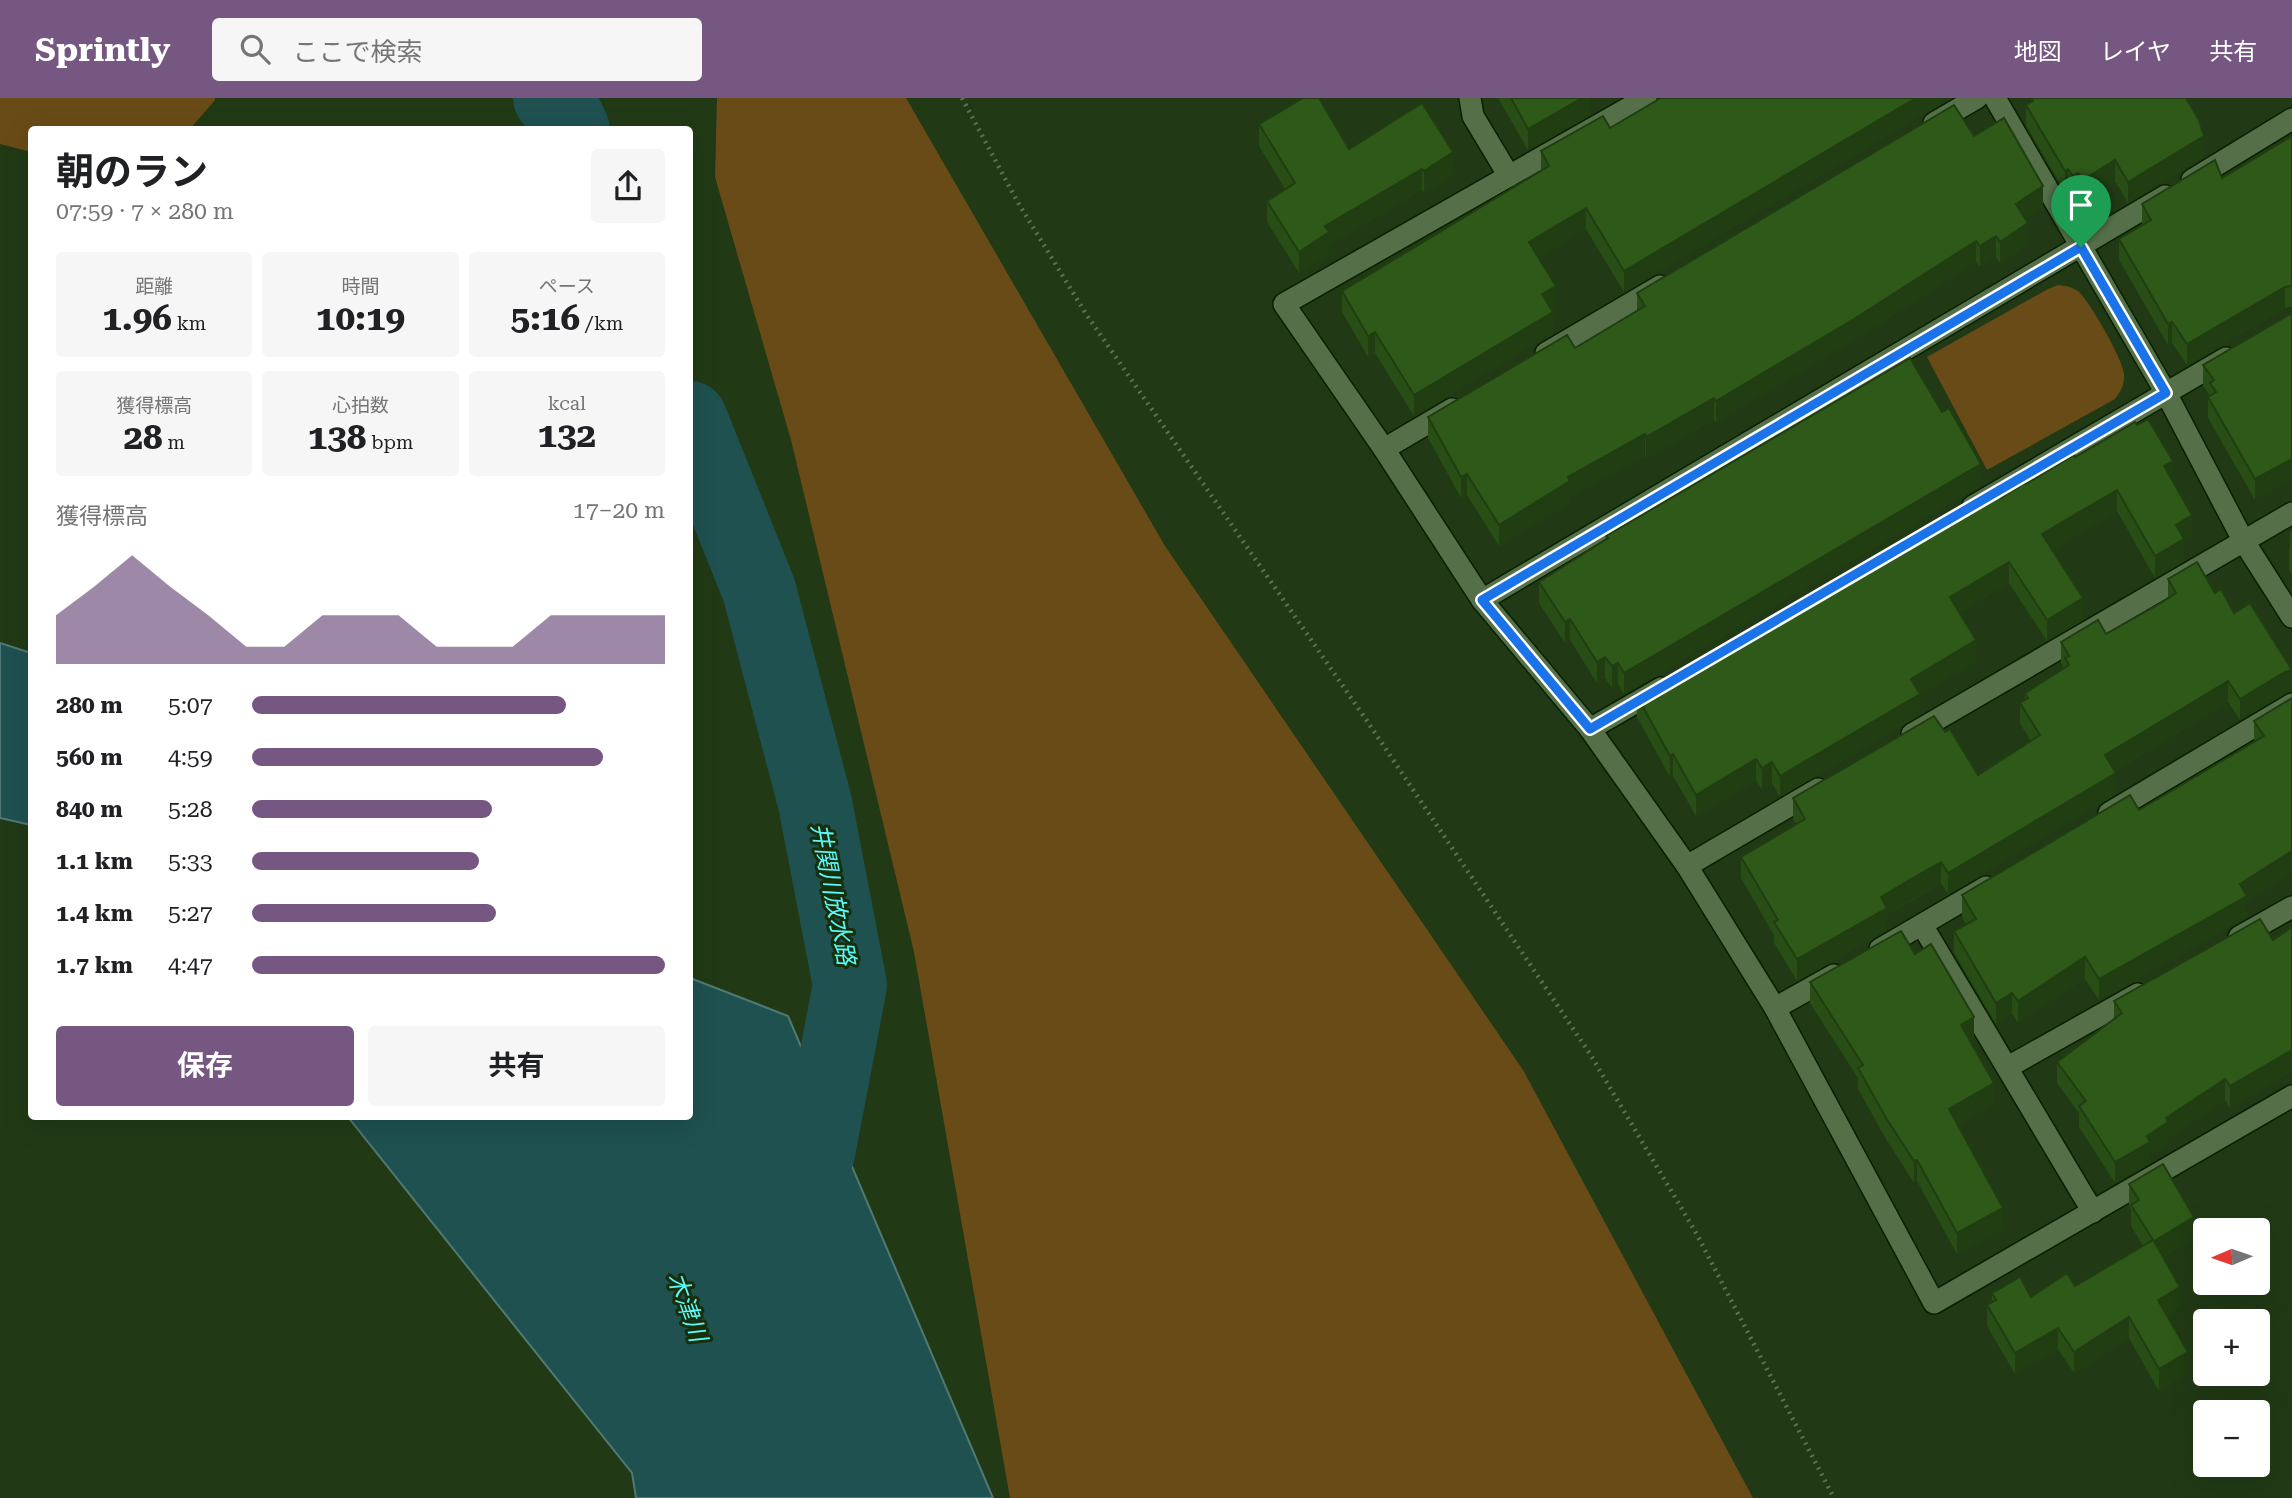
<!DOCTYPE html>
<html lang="ja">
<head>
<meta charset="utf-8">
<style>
  :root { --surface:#fff; --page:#f6f6f6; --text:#202124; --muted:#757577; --accent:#755782 }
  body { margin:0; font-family:"Roboto Serif","Noto Sans JP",serif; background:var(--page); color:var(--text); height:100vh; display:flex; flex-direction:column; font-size:26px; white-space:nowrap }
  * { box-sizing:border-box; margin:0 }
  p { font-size:23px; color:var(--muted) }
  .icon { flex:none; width:38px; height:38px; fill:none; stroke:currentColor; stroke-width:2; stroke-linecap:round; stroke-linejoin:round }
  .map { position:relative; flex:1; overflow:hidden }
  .details { position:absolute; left:28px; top:28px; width:665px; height:994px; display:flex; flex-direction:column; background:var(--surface); border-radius:7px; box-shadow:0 7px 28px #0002 }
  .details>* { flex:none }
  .needle { width:46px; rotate:268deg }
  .buttons { position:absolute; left:2193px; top:1120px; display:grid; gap:14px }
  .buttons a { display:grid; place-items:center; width:77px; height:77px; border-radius:7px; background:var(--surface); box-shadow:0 7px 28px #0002; font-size:35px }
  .pin { position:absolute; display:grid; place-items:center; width:60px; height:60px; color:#fff; margin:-72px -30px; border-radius:50% 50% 50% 0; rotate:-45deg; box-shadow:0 0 7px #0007 }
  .pin .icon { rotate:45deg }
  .round { display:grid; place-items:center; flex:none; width:74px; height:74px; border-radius:7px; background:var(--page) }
  .overview { display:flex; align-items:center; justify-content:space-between; height:119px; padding:0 28px }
  h1 { font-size:38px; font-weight:700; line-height:52px }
  .stats { display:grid; grid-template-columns:repeat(3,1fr); gap:10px; height:119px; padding:7px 28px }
  .stats div { display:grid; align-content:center; border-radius:7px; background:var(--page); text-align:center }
  .stats b { font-size:35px; font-weight:700 }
  .stats small { font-size:19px; font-weight:400 }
  .stats p { font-size:19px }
  .chart { height:196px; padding:14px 28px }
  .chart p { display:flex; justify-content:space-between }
  .chart svg { width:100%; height:126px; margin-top:7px; fill:var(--accent); opacity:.7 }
  .primary-button { display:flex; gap:14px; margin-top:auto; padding:14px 28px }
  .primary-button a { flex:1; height:80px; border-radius:7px; background:var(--accent); color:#fff; font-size:28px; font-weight:700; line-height:80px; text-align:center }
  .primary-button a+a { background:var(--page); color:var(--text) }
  ul { padding:0 28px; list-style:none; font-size:23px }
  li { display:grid; grid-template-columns:112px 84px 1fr; align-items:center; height:52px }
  li i { height:18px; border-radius:9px; background:var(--accent) }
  header { display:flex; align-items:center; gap:42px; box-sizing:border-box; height:98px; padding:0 35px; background:var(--accent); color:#fff }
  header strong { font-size:33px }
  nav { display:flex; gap:38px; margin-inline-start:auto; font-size:24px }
  .search { width:490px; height:63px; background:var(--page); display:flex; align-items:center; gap:18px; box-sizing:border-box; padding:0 24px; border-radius:7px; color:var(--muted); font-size:26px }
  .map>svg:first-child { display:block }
  .green { fill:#694b17 }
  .water { fill:#1f5151; stroke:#517973; stroke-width:2 }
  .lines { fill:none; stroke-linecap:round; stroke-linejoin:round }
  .river { stroke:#1f5151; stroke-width:74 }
  .minor-casing { stroke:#082000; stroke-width:24 }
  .path { stroke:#5b7151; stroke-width:4.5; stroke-dasharray:2 5; stroke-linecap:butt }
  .minor { stroke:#557049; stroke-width:21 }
  .wall { fill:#284d15 }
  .shaded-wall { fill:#203e11 }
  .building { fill:#2e5918; stroke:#203e11; stroke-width:2 }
  .route-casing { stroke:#fff; stroke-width:14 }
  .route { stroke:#1a73e8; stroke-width:9 }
  .labels { text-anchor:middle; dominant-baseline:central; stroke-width:6; stroke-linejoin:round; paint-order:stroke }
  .water-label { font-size:24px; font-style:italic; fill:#5bf7fa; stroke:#172f0a }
</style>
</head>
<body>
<header>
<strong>Sprintly</strong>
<div class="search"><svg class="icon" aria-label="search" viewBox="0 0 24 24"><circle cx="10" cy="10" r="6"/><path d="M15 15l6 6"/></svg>ここで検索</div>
<nav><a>地図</a><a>レイヤ</a><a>共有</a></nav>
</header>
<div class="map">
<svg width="2292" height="1400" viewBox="0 0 2292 1400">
  <rect width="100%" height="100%" fill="#213a15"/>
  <g class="green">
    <polygon points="0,0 215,0 215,2 190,31 32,32 31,54 0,46"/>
    <polygon points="717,0 906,0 1165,448 1523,972 1753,1400 1010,1400 914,854 791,342 715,79"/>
    <path d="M2058 187C2067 188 2072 189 2079 194 2089 203 2123 261 2124 276 2125 286 2121 293 2115 301L1987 372 1927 259 2048 191Z"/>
  </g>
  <g class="water">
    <polygon points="0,545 31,555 31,727 0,720"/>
    <polygon points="690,880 788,918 993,1400 636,1400 632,1375 348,1019 690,1018"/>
  </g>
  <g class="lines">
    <g class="river">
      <polyline points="550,0 567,19 573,32"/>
      <polyline points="690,320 759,492 815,705 850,887 818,1055 792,1103"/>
    </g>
    <g class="minor-casing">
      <g id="minor">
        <polyline points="1470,0 1473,18 1509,78"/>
        <polyline points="1646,0 1284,206 1384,351 1482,502 1590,631 1687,768 1775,910 1934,1205 2292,998"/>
        <polyline points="1995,0 2166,295 2243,442 2292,519"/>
        <polyline points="1934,25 1977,0"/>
        <polyline points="2192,82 2292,21"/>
        <polyline points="1546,255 1660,188"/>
        <polyline points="1384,351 1452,311"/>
        <polyline points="1973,408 2226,260"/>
        <polyline points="1482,502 2165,98"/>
        <polyline points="1590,631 1661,590"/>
        <polyline points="1912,636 2292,415"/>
        <polyline points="2109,715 2292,606"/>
        <polyline points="1687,768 1818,691"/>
        <polyline points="1922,827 2093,1114"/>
        <polyline points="2239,839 2292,809"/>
        <polyline points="1880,851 1986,789"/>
        <polyline points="1775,910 1834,877"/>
        <polyline points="2008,969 2138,896"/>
      </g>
    </g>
    <polyline class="path" points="962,0 1017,103 1086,216 1365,620 1590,956 1695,1133 1834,1400"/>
    <use href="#minor" class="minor"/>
  </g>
  <g class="wall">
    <polygon points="1498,0 1590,0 1590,17 1528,52"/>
    <polygon points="1940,0 1940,6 1624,194 1586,131 1538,160 1556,209 1552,211 1553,235 1414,318 1375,255 1368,259 1342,214 1342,193 1541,72 1541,53 1610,30"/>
    <polygon points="2031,0 2204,59 2128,105 2115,83 2083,104 2078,96 2073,99 2068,92 2065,94 2026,28 2026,7 2031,4"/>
    <polygon points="1259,26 1349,51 1453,76 1424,95 1422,92 1329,147 1329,156 1299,175 1267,124 1267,103 1285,91 1259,48"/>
    <polygon points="1974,38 2043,109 2025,121 2028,146 2000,165 1996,159 1980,169 1976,164 1854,242 1716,324 1714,322 1646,360 1645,358 1570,399 1570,404 1499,448 1467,397 1461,400 1428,340 1428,319 1575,250 1637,213 1637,195"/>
    <polygon points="2292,38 2292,209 2285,210 2187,267 2172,245 2168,247 2119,162 2119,141 2142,128 2142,106 2222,80"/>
    <polygon points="2292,215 2255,402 2208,320 2208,299 2210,298 2203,288 2203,267"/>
    <polygon points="2075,359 2173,383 2192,439 2184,443 2184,463 2155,480 2117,413 2052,452 2083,522 2047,543 2009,485 1959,515 1976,563 1920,596 1920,617 1780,699 1772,685 1762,692 1756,682 1696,718 1673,678 1670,679 1637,619 1637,598 2001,400"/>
    <polygon points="1981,387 1624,596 1618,586 1612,590 1605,580 1597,585 1570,542 1565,545 1539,505 1539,484 1606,441 1606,438"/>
    <polygon points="2292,433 2292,477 2289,472 2289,451 2290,450 2290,434"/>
    <polygon points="2168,481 2215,495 2292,571 2292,593 2285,595 2240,622 2228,604 2115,673 2116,696 1948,796 1941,785 1911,803 1887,816 1887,832 1797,883 1774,845 1774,837 1741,780 1741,759 1796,726 1793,721 1793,700 1945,634 1978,677 2031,643 2020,626 2020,605 2025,602 2025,595 2064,570 2061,565 2061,544 2106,536 2168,500"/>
    <polygon points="2292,600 2292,775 2247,803 2247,819 2099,902 2085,881 2018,924 2012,916 1996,926 1954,855 1954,833 1966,826 1962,819 1962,797 2139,712 2254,644 2254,623"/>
    <polygon points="2292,829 2292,973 2230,1010 2225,1002 2168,1040 2168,1045 2150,1057 2150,1065 2115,1085 2079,1029 2079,1015 2057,985 2057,964 2114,921 2114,903 2273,842"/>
    <polygon points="1915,856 1974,940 1970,943 1994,1006 1958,1027 2003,1131 1957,1156 1917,1083 1914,1085 1886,1041 1858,991 1858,980 1810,905 1810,884"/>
    <polygon points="2129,1086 2194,1140 2163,1159 2180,1210 2167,1218 2188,1275 2159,1293 2129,1240 2074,1275 2058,1251 2015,1276 1987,1228 1987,1207 1992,1205 1992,1195 2031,1199 2075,1188 2143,1148 2131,1128 2131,1112 2129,1108"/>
  </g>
  <g class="shaded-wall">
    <polygon points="1582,0 1590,0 1590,17 1528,52 1528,31"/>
    <polygon points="1915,0 1940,0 1940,6 1624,194 1624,173"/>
    <polygon points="2204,38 2204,59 2128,105 2128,84"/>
    <polygon points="1453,54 1453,76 1424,95 1424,73"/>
    <polygon points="2115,62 2115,83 2083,104 2083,82"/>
    <polygon points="1422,71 1422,92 1329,147 1329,156 1299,175 1299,154 1325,128"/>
    <polygon points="2068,71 2068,92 2065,94 2065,73"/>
    <polygon points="2078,75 2078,96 2073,99 2073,78"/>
    <polygon points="2043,88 2043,109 2016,127 2016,106"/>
    <polygon points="1586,110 1586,131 1529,166 1529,144"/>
    <polygon points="2028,125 2028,146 2000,165 2000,144"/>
    <polygon points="1996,138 1996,159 1980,169 1980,148"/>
    <polygon points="1976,143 1976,164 1854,242 1716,324 1716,303"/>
    <polygon points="1556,188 1556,209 1542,217 1542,196"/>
    <polygon points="2285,189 2285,210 2187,267 2187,246"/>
    <polygon points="1553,214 1553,235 1414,318 1414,297"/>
    <polygon points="2172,224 2172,245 2168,247 2168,226"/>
    <polygon points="1375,234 1375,255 1368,259 1368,238"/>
    <polygon points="1714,300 1714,322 1646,360 1646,339"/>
    <polygon points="1645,336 1645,358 1570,399 1570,404 1499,448 1499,427 1568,379"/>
    <polygon points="2292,361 2292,382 2255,402 2255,381"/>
    <polygon points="2173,363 2173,384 2164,368"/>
    <polygon points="1981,366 1981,387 1624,596 1624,575"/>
    <polygon points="1467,376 1467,397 1461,400 1461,379"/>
    <polygon points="2117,392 2117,413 2042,458 2042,436"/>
    <polygon points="2192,417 2192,439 2184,443 2184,463 2155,480 2155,458 2176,427"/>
    <polygon points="2009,464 2009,485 1950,521 1950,499"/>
    <polygon points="2083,500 2083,522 2047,543 2047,522"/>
    <polygon points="1570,521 1570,542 1565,545 1565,524"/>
    <polygon points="1976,542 1976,563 1920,596 1920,617 1780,699 1780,678 1911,581"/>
    <polygon points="1605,559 1605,580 1597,585 1597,564"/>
    <polygon points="1618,565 1618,586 1612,590 1612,568"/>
    <polygon points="2292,572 2292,593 2285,595 2240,622 2240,601 2285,574"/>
    <polygon points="2228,583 2228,604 2105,679 2105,657"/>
    <polygon points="1673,656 1673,678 1670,679 1670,658"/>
    <polygon points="1756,661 1756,682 1696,718 1696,697"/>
    <polygon points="1772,664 1772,685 1762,692 1762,670"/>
    <polygon points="2116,675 2116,696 1948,796 1948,775"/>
    <polygon points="2292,753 2292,775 2247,803 2247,819 2099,902 2099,881 2240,786"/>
    <polygon points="1941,764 1941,785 1887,816 1887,832 1797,883 1797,861 1881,799"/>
    <polygon points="2085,859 2085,881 2018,924 2018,903"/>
    <polygon points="2012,895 2012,916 1996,926 1996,905"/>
    <polygon points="1974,919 1974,940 1961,949 1961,927"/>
    <polygon points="2292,952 2292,973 2230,1010 2230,988"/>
    <polygon points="2225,981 2225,1002 2168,1040 2168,1045 2150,1057 2150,1065 2115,1085 2115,1064 2166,1020"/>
    <polygon points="1994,985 1994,1006 1949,1032 1949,1011"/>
    <polygon points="1917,1062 1917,1083 1914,1085 1914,1063"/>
    <polygon points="2003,1110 2003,1131 1957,1156 1957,1135"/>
    <polygon points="2194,1119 2194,1140 2154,1164 2154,1143"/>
    <polygon points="2180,1189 2180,1210 2158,1223 2158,1202"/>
    <polygon points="2129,1219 2129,1240 2074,1275 2074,1254"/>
    <polygon points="2058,1230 2058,1251 2015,1276 2015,1255"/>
    <polygon points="2188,1254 2188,1275 2159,1293 2159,1271"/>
  </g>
  <g class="building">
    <polygon points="1303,0 1319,0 1349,51 1422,5 1453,54 1424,73 1422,71 1325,128 1329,134 1299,154 1267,103 1295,85 1259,26"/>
    <polygon points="1511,0 1582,0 1528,31"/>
    <polygon points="1661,0 1916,0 1624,173 1586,110 1529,144 1556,188 1542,196 1553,214 1414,297 1375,234 1368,238 1342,193 1549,68 1541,53 1603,18 1610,30"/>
    <polygon points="2031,0 2186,0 2199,22 2204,38 2128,84 2115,62 2083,82 2078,75 2073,78 2068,71 2065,73 2026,7 2033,3"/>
    <polygon points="1954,7 1974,38 2004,20 2043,88 2016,106 2028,125 2000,144 1996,138 1980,148 1976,143 1854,221 1716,303 1714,300 1646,339 1645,336 1568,379 1570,383 1499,427 1467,376 1461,379 1428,319 1567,237 1575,250 1645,208 1637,195"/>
    <polygon points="2292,38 2292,188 2285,189 2187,246 2172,224 2168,226 2119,141 2151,122 2142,106 2215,62 2222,80"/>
    <polygon points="2292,215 2292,361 2255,381 2208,299 2216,294 2210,285 2214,282 2203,267"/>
    <polygon points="1910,260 1942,314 1949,310 1981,366 1624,575 1618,565 1612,568 1605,559 1597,564 1570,521 1565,524 1539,484 1608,440 1606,438"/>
    <polygon points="2148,321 2173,363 2164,368 2192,417 2176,427 2184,441 2155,458 2117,392 2042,436 2083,500 2047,522 2009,464 1950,499 1976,542 1911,581 1920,596 1780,678 1772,664 1762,670 1756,661 1696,697 1673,656 1670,658 1637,598 1995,389 2001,400 2025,385 2026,386 2074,357 2075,359 2135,324 2137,327"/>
    <polygon points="2197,464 2215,495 2221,491 2234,515 2250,505 2292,572 2285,574 2240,601 2228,583 2105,657 2116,675 1948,775 1941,764 1911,781 1881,799 1887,810 1797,861 1774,824 1778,822 1741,759 1805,721 1793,700 1934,618 1945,634 1950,631 1978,677 2040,637 2020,605 2028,600 2025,595 2069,567 2065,560 2069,558 2061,544 2098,522 2106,536 2161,505 2176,495 2168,481"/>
    <polygon points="2292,600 2292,753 2240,786 2247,798 2099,881 2085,859 2018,903 2012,895 1996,905 1954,833 1976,821 1962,797 2130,697 2139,712 2264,638 2254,623"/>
    <polygon points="2260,821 2273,842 2292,829 2292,952 2230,988 2225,981 2166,1020 2168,1024 2147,1038 2150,1044 2115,1064 2079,1008 2086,1003 2057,964 2122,915 2114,903"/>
    <polygon points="1901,833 1915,856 1931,846 1974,919 1961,927 1994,985 1949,1011 2003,1110 1957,1135 1917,1062 1914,1063 1886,1020 1858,970 1863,967 1810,884"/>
    <polygon points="2163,1066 2194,1119 2154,1143 2180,1189 2158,1202 2188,1254 2159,1271 2129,1219 2074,1254 2058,1230 2015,1255 1987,1207 1996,1202 1992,1195 2020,1179 2031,1199 2067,1175 2075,1188 2153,1142 2131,1107 2139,1102 2129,1086"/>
  </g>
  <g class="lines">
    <g class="route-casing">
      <polygon id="route" points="2081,149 2166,295 1590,631 1482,502"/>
    </g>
    <use href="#route" class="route"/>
  </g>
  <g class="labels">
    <g class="water-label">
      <text transform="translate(833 796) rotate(79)">井関川放水路</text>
      <text transform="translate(687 1209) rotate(70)">木津川</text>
    </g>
  </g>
</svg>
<div class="buttons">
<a><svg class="needle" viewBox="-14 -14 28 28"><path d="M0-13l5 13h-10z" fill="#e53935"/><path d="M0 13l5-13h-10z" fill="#757577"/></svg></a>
<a>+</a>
<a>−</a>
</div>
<div class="pin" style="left:2081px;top:149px;background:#1e9e55"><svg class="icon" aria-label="arrive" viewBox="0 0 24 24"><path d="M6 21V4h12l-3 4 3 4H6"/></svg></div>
<section class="details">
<div class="overview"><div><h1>朝のラン</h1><p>07:59 · 7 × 280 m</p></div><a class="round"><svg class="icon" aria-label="share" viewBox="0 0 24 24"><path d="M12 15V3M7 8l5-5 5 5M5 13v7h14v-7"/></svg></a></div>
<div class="stats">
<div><p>距離</p><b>1.96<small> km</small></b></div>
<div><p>時間</p><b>10:19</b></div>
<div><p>ペース</p><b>5:16<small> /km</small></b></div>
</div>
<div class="stats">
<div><p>獲得標高</p><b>28<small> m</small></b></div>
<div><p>心拍数</p><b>138<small> bpm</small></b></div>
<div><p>kcal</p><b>132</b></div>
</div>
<div class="chart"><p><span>獲得標高</span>17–20 m</p>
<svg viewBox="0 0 160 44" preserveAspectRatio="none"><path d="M0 44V27L10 17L20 6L30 17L40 27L50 38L60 38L70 27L80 27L90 27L100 38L110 38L120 38L130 27L140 27L150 27L160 27V44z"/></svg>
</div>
<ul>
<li><b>280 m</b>5:07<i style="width:76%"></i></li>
<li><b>560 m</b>4:59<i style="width:85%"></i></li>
<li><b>840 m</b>5:28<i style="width:58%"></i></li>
<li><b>1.1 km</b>5:33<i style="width:55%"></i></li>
<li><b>1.4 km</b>5:27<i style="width:59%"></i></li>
<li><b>1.7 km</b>4:47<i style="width:100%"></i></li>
</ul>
<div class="primary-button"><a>保存</a><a>共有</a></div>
</section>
</div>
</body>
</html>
